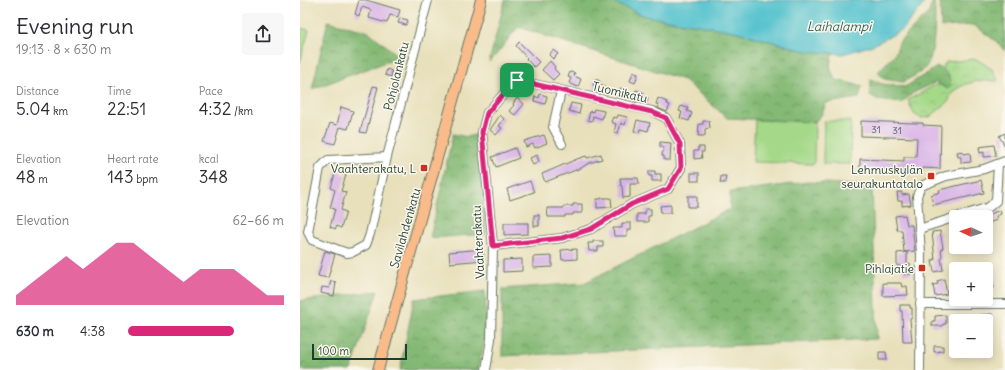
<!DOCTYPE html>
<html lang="en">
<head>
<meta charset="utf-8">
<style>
  :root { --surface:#fff; --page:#f7f7f7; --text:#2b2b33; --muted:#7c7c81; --accent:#db2777 }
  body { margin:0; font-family:Delius,sans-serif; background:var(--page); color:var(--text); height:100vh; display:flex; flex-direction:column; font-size:15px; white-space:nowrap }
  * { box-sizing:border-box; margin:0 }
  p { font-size:13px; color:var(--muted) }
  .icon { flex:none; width:22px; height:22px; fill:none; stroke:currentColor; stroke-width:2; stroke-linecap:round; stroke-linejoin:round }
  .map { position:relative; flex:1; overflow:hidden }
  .side { display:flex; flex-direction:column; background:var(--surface); width:300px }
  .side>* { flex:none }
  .needle { width:26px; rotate:273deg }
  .buttons { position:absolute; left:649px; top:210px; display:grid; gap:8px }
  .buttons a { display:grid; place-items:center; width:44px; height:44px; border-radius:4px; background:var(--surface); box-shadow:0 2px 10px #0003; font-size:20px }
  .scale { position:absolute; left:12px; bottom:10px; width:95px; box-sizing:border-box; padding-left:4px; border:2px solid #1f3d34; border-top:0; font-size:11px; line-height:14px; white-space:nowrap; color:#1f3d34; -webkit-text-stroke:3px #fbf7ec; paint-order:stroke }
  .pin { position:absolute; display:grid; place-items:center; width:34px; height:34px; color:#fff; margin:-17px; border-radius:8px; box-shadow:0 2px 6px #0006 }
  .round { display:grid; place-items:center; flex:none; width:42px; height:42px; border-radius:4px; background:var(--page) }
  .headline { display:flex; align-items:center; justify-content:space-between; height:68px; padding:0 16px }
  h1 { font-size:22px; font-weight:600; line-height:30px }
  .stats { display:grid; grid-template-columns:repeat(3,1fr); gap:6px; height:68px; padding:4px 16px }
  .stats div { display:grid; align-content:center }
  .stats b { font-size:17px; font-weight:600 }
  .stats small { font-size:11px; font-weight:400 }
  .stats p { font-size:11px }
  .chart { height:112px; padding:8px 16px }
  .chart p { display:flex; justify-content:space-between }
  .chart svg { width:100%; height:72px; margin-top:4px; fill:var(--accent); opacity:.7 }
  ul { padding:0 16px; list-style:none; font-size:13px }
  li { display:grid; grid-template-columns:64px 48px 1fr; align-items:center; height:30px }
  li i { height:10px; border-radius:5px; background:var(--accent) }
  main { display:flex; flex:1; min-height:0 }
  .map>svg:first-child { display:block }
  .forest { fill:url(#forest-crowns); stroke:#527b54 }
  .park { fill:url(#park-crowns); stroke:#628b5e }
  .pitch { fill:#a5d989; stroke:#628b5e }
  .water { fill:#56c3ce; stroke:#3a8081 }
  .building { fill:#d8b3e7 }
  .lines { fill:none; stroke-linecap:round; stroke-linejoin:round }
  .minor-casing { stroke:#657663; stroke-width:10 }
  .major-casing { stroke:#657663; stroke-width:12 }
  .minor { stroke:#fff; stroke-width:8 }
  .major { stroke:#fabb8b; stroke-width:10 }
  .route-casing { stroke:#fff; stroke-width:8 }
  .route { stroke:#db2777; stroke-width:5 }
  .poi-dot { fill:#c8321e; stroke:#fbf7ec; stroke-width:1.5 }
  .labels { text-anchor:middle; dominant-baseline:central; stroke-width:3; stroke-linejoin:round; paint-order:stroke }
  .number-label { font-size:10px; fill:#4d5a61 }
  .street-label { font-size:12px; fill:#1f3d34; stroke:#fbf7ec }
  .poi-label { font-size:12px; fill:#1f3d34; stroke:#fbf7ec; text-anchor:end }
  .water-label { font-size:13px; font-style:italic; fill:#2d5e5a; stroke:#fbf7ec }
</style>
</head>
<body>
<main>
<section class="side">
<div class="headline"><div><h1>Evening run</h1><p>19:13 · 8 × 630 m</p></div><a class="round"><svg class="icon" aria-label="share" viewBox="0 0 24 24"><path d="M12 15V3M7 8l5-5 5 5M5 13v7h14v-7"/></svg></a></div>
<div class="stats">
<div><p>Distance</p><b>5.04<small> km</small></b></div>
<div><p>Time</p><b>22:51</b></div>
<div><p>Pace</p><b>4:32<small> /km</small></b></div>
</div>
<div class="stats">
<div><p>Elevation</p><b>48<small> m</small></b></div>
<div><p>Heart rate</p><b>143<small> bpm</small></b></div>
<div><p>kcal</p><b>348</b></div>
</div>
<div class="chart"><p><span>Elevation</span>62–66 m</p>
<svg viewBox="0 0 160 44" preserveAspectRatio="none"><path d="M0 44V38L10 30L20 22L30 14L40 22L50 14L60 6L70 6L80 14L90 22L100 30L110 22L120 22L130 22L140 30L150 38L160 38V44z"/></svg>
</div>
<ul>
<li><b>630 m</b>4:38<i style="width:68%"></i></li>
</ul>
</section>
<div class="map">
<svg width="705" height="370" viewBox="0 0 705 370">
  <defs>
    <pattern id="forest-crowns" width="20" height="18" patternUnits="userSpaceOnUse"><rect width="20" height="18" fill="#84b975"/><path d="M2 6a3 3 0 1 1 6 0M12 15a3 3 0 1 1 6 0" fill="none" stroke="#6b9861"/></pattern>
    <pattern id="park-crowns" width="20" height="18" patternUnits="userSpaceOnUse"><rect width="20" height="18" fill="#a5d989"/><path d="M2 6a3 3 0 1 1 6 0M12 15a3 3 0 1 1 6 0" fill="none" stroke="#8ebb77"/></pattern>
  </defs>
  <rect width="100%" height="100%" fill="#fbf7ec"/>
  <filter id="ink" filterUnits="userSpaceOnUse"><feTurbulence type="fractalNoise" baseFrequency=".025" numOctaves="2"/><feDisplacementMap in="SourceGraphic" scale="8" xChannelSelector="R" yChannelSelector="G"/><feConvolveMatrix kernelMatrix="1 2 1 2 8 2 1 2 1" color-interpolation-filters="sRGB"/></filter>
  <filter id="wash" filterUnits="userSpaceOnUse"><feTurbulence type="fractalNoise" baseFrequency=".012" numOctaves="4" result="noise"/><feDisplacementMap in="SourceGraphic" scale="16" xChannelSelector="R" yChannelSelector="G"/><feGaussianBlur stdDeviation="0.9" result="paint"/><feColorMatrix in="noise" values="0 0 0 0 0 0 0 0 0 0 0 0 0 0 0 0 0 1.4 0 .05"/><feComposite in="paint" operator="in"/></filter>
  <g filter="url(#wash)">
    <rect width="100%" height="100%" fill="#e8e0bb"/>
    <g class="forest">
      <path d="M205 0H309L345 16 434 31 506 51 533 53C529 66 529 68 536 80L562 86 559 98 526 103 522 114 515 122 427 118 384 80 218 27 195 56 189 62Z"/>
      <path d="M633 0H634C636 15 635 55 626 67 621 73 610 78 603 82L584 79 578 72 595 54 600 41 629 12Z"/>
      <polygon points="640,0 705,0 705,51 697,42 674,25 641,27"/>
      <polygon points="28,21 69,32 100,57 12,89"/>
      <path d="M637 67C647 69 650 77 651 86L648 89 636 82 613 93 601 103 579 100 570 95 571 79 582 84 605 87Z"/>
      <polygon points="153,134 167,137 178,134 186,234 130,238"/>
      <polygon points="508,182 572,186 577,339 202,356 202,289 284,283 430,209 430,192"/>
      <polygon points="78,291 51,370 0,370 0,301"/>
      <polygon points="185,291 187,329 178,370 100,370 114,299"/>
    </g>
    <polygon class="park" points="676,59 692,69 698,81 678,81 666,84 653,91 648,102 630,117 621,118 614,114 608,100 637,84 648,89 651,86 649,76 642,68 646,62"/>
    <g class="pitch">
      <polygon points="0,28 9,30 0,62"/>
      <polygon points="455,120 515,122 514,164 453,162"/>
      <polygon points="524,121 551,121 550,164 523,164"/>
    </g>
    <polygon class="water" points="309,0 625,0 623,5 602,30 573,45 543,54 506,51 434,31 345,16"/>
    <g id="blocks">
      <g class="building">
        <polygon points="59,0 66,0 100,10 98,17 90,15 87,23 69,18 71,10 62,7 59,16 55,14"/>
        <polygon points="100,18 108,20 106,25 98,23"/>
        <polygon points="219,42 239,62 234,67 226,59 227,58 216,46"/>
        <polygon points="253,50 258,54 253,59 249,55"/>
        <polygon points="250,61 255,67 254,69 259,74 253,80 242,70"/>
        <polygon points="87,69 92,71 91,77 85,75"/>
        <polygon points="270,72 275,73 274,76 281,79 278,87 269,83 271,78 268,77"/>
        <polygon points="333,72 338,74 335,83 330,81"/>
        <polygon points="295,79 300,81 299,84 304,86 302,93 294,90 296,86 293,85"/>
        <polygon points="73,86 78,87 66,133 60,132"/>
        <polygon points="320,88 325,90 322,98 318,97"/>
        <polygon points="336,90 344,93 343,96 348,98 346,104 335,102 337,97 334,96"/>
        <polygon points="240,94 247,96 245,104 234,101 235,96 239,98"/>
        <polygon points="217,98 224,104 215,115 209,111 214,105 213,104"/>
        <polygon points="358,98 367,102 367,104 370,105 367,112 358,108 359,105 356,104"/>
        <polygon points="271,103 281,105 279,114 269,111"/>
        <polygon points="381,106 388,108 387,111 392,113 389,121 380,118 382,112 379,111"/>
        <polygon points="41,107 53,111 48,129 40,127 35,144 24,141 30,123 37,125"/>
        <polygon points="294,109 304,111 302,119 293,116 292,121 288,120 290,111 293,112"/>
        <polygon points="200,115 204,119 199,126 202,128 196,135 190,130"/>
        <polygon points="318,115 327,117 325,125 321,123 318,133 314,132 316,124 311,122 313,117 317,118"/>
        <polygon points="337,120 350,123 348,131 340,129 339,133 334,131"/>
        <polygon points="403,121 409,121 410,128 405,129 405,136 398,136 399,124 403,124"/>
        <polygon points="561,121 613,123 623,123 623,125 641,126 640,169 623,168 622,173 610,172 610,174 604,174 604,171 560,168 560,159 604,161 604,157 616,157 617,138 561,136"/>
        <polygon points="705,133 705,146 699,136"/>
        <polygon points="244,135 247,143 235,148 233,144 226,147 224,141"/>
        <polygon points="360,142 371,143 370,160 364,160 364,156 362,156 363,147 360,147"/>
        <polygon points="694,145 696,156 684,157 684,152 680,153 679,147"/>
        <polygon points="398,147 404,147 404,152 401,152 402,158 394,159 394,151 398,151"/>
        <polygon points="215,148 219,158 196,167 192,157"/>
        <polygon points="663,151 663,154 670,153 671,162 661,163 661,157 658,157 657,152"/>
        <polygon points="301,154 302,159 289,163 281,168 245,182 242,174 277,159 286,156 287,158"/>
        <polygon points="237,155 239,162 233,165 230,158"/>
        <polygon points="36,170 41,171 41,174 46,175 41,191 46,192 41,210 46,212 41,228 36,226 36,229 30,227 35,209 30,208 35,190 31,188"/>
        <polygon points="349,171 355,171 355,174 361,174 361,181 352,181 352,176 349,176"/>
        <rect x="391" y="173" width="8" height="8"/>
        <polygon points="421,176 426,176 425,183 420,183"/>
        <polygon points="320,178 338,178 339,184 330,184 330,197 323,198 322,186 321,186"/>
        <polygon points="681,180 684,193 633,205 631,195 640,192 639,190"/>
        <polygon points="230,181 234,192 210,200 207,189"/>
        <polygon points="597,192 602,192 602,195 609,194 611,205 602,206 602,201 598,201"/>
        <rect x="388" y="196" width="9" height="11"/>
        <polygon points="301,198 311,198 312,207 297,208 297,199 301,199"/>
        <polygon points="273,204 282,204 282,213 273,213 273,215 265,215 265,217 248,217 247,208 264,208 264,206 273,206"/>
        <polygon points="371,205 371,213 361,213 360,206"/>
        <polygon points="345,209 351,209 351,216 348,216 348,222 337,222 337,214 345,214"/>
        <polygon points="700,210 701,214 696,216 697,220 688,223 686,216"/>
        <rect x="234" y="215" width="5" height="11"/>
        <polygon points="605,215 607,225 612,225 615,251 604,252 602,230 597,230 595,216"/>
        <polygon points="204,223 228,223 228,234 204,235"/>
        <polygon points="322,223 331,223 331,230 327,230 327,236 314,236 313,228 322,228"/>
        <polygon points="640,231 643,248 641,249 642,257 641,258 643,270 634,272 632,260 635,260 632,232"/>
        <polygon points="293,241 303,241 303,247 298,247 298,251 289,251 288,243 293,243"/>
        <polygon points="183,249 184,260 150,263 149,252"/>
        <polygon points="277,249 277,259 262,260 261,250"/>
        <polygon points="25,251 35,254 28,278 18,276"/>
        <polygon points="607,252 607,264 610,263 611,274 603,274 603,266 597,266 597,253"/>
        <polygon points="252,256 252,267 233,268 233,257"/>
        <polygon points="222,259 222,271 203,272 203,260"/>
        <polygon points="692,278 694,288 686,289 686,279"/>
        <polygon points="644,279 647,294 635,296 633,285 638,284 637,281"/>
        <polygon points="31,281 36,282 34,296 21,293 22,287 29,288"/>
        <polygon points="583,283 601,283 602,287 607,286 608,295 583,296"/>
        <polygon points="600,305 610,305 610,308 612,308 612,318 610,319 612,342 603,342 602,311 600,311"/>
        <polygon points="692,314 692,319 689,320 690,321 680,321 680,315"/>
        <polygon points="646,315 646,324 643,324 642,326 632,326 632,321 635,321 635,316"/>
        <rect x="656" y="315" width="9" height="6"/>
        <polygon points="634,346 643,346 643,351 634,352"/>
        <polygon points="579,352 586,352 587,360 579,360"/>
      </g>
    </g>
  </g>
  <g filter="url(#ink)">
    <use href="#blocks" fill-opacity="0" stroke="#657663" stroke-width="1"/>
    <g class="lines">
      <g class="minor-casing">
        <g id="minor">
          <polyline points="261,91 253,127 262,144"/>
          <polyline points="87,157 28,160 20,168 8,232 12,240 47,253 53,252 66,245 70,234 87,157 128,0"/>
          <polyline points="657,217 689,207 696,201 698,164"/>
          <polyline points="619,229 656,217"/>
          <polyline points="620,304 705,304"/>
          <polyline points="186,370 191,339 193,246 182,132 187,113 208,89 217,80 352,111 366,118 380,144 381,168 368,189 332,204 291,229 262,238 193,246"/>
          <polyline points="620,370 621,253 617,196 621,186 646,176 684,169 705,161"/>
        </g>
      </g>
      <g class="major-casing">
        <polyline id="major" points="78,370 181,0"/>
      </g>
      <use href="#minor" class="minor"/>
      <use href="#major" class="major"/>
    </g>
  </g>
  <g class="lines" filter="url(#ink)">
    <g class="route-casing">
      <polygon id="route" points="217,80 352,112 366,118 380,144 381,168 368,189 332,204 291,229 262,238 193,246 182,132 187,113 208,89"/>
    </g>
    <use href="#route" class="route"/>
  </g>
  <g class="poi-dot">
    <rect x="120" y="164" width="8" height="8" rx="2"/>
    <rect x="627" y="172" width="8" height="8" rx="2"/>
    <rect x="618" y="264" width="8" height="8" rx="2"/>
  </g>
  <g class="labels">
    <g class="number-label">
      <text x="576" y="129">31</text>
      <text x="597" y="130">31</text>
    </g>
    <g class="street-label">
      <text transform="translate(96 76) rotate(-76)">Pohjolankatu</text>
      <text transform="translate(320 92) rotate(13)">Tuomikatu</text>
      <text transform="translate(105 228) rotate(-74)">Savilahdenkatu</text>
      <text transform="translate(178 242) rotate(-93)">Vaahterakatu</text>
    </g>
    <g class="poi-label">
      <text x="116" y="168">Vaahterakatu, L</text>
      <text x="623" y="169">Lehmuskylän<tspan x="623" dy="14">seurakuntatalo</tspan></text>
      <text x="614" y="268">Pihlajatie</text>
    </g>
    <g class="water-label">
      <text x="539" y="26">Laihalampi</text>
    </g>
  </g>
</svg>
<div class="buttons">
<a><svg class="needle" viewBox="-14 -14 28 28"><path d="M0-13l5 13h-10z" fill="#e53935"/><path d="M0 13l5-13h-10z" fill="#7c7c81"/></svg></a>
<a>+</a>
<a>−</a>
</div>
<div class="scale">100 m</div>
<div class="pin" style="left:217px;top:80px;background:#1e9e55"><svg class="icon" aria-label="arrive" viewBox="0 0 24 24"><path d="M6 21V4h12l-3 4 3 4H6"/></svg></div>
</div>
</main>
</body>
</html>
